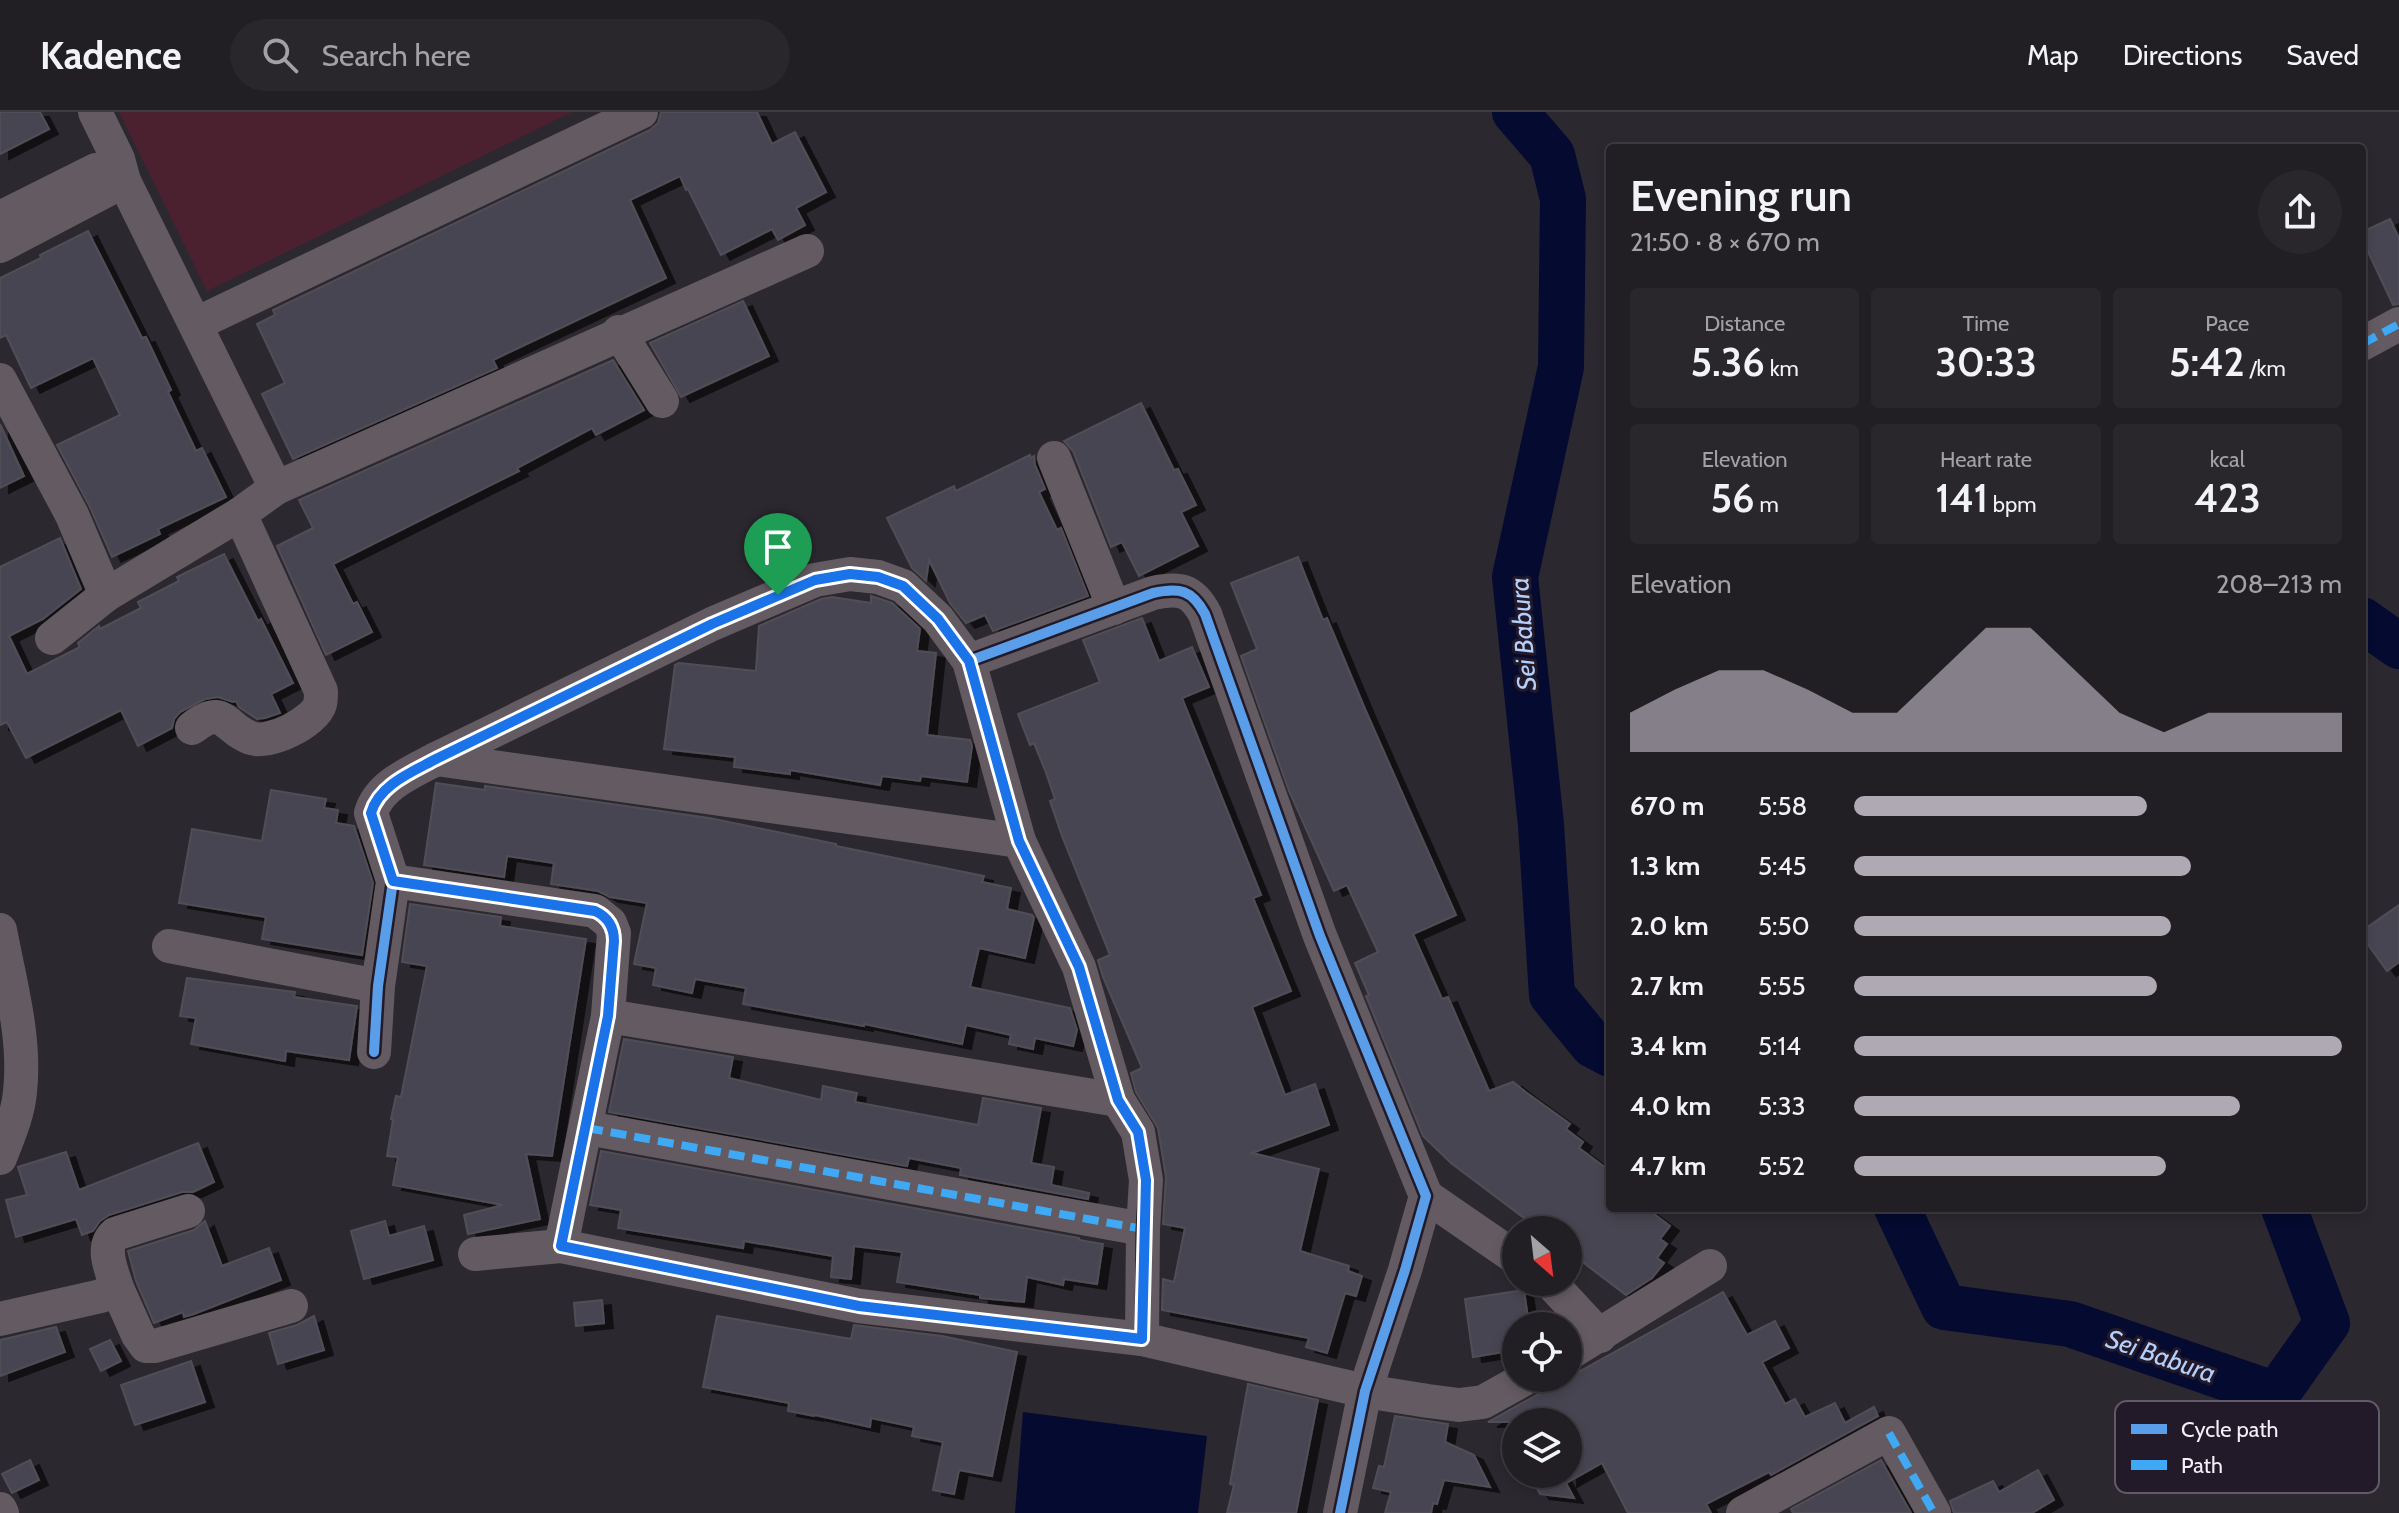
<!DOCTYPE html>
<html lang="en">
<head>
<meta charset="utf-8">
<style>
  :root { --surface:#211e24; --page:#29272c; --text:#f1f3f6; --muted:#a2a2a6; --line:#3e3c41; --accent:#afa9b3 }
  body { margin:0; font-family:Cabin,sans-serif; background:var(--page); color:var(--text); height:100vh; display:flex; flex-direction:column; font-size:30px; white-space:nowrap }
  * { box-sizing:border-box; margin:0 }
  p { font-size:26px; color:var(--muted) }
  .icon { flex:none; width:44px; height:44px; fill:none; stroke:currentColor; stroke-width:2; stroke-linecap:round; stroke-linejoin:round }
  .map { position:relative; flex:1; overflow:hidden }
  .details { position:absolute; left:1606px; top:32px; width:760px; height:1068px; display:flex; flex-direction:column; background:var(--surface); border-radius:8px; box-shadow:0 4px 12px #0003,0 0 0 2px var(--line) }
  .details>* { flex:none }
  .needle { width:52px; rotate:152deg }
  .tools { position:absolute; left:1502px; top:1104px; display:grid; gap:16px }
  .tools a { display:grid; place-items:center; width:80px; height:80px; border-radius:50%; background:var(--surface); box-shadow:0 4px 12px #0003,0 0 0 2px var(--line); font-size:40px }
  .pin { position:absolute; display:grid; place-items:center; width:68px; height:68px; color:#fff; margin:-82px -34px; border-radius:50% 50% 50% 0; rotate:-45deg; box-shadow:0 0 8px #0007 }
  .pin .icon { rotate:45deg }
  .round { display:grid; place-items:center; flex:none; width:84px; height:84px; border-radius:42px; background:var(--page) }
  .summary { display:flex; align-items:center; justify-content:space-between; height:136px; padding:0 24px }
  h1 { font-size:44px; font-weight:600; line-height:60px }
  .metrics { display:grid; grid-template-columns:repeat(3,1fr); gap:12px; height:136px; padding:8px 24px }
  .metrics div { display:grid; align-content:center; border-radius:8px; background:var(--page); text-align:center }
  .metrics b { font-size:40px; font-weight:600 }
  .metrics small { font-size:22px; font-weight:400 }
  .metrics p { font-size:22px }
  .chart { height:224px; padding:16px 24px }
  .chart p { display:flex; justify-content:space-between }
  .chart svg { width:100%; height:144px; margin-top:8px; fill:var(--accent); opacity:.7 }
  ul { padding:0 24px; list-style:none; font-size:26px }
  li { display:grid; grid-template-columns:128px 96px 1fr; align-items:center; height:60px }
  li i { height:20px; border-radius:10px; background:var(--accent) }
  header { display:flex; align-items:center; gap:48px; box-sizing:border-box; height:112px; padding:0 40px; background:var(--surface); border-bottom:2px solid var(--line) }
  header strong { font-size:38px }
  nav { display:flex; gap:44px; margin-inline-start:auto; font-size:28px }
  .search { width:560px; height:72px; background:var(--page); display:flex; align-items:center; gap:20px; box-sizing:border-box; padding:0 28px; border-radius:44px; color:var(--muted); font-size:30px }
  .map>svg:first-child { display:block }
  .green { fill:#4c212f }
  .water { fill:#040a30 }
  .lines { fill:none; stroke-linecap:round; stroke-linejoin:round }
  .river { stroke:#040a30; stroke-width:46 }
  .building { fill:#474451; stroke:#514e56; stroke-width:2; filter:url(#shadow) }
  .minor { stroke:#635b61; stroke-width:34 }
  .quiet { stroke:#3fa9f5; stroke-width:8; stroke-dasharray:16 8; stroke-linecap:butt }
  .cycleway-casing { stroke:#231a29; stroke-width:15 }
  .cycleway { stroke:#5a9eea; stroke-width:10 }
  .route-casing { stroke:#fff; stroke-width:16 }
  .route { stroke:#1a73e8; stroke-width:10 }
  .labels { text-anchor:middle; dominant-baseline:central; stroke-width:6; stroke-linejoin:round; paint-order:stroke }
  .water-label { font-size:26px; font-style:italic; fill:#b5cffc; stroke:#231a29 }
  .key { fill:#231a29; stroke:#625a68; stroke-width:2 }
  .key-label { font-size:22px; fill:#f6effa }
</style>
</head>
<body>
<header>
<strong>Kadence</strong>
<div class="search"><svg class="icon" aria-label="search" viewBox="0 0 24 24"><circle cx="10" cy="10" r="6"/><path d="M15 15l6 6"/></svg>Search here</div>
<nav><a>Map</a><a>Directions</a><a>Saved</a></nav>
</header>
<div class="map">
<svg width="2399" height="1401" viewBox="0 0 2399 1401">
  <defs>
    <filter id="shadow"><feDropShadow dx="9" dy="5" stdDeviation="0" flood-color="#0009"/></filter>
  </defs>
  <rect width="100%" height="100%" fill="#2c2830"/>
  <polygon class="green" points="119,0 572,0 207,179"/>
  <polygon class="water" points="1023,1300 1207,1324 1198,1401 1015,1401"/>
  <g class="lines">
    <g class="river">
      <polyline points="1515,0 1552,43 1563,87 1561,255 1515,465 1541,713 1552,883 1593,933 1610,942"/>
      <polyline points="2362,508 2399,534"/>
      <polyline points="1897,1096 1944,1195 2070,1212 2276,1283 2327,1211 2284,1096"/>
    </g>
  </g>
  <g class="building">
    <polygon points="0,0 40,0 49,17 0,42"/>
    <polygon points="661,0 757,0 772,32 795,20 826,80 796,96 805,113 778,128 772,117 721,143 688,77 686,78 680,64 630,88 666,166 493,248 497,256 293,347 262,282 285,271 257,212 275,203 273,198 650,18 658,11"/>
    <polygon points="2390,107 2399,126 2399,192 2393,193 2362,127 2362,120"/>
    <polygon points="88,119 142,226 146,225 171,278 168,280 196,339 202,336 226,385 158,417 160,422 112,445 90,395 57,333 120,303 93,246 31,276 6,223 0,226 0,166 41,146 40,143"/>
    <polygon points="743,189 769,244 681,285 650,231"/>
    <polygon points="613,248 644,298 596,323 592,316 517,356 519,359 333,452 353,492 357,490 372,520 326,543 277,434 313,416 299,388"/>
    <polygon points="1141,291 1174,358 1178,357 1196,393 1181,400 1198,434 1139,464 1122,430 1111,435 1073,339 1064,329"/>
    <polygon points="0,312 24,364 0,376"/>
    <polygon points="1030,343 1031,346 1034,344 1035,353 1045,377 1039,380 1057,418 1061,416 1088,484 993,519 985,503 966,511 950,491 929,448 926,469 912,456 887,406 954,374 956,379"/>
    <polygon points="60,426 81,477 43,507 9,524 27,562 80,535 78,531 99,514 100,517 141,496 138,490 179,469 177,465 224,442 258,509 261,507 293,571 271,582 280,601 265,606 257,607 239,595 236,589 233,590 218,585 205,587 180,600 174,607 172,616 138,634 121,598 26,646 7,610 0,613 0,455"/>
    <polygon points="1298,445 1323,508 1327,506 1365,597 1456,803 1413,822 1442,887 1448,885 1489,979 1513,970 1527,981 1570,1012 1566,1017 1583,1030 1579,1036 1610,1059 1610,1096 1646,1096 1670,1114 1660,1127 1667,1132 1657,1146 1664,1151 1652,1166 1626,1183 1568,1139 1568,1118 1540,1118 1451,1051 1423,1024 1366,884 1369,883 1355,851 1378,840 1347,773 1334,779 1289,679 1241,544 1257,537 1231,471"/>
    <polygon points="871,484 892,491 920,517 917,539 936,541 927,623 970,628 972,634 967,670 921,664 920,669 882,664 880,673 790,658 790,662 734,655 735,645 664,637 675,553 679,551 756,559 759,514 821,487 832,485 871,491"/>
    <polygon points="1142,506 1159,549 1192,535 1209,575 1182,586 1261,783 1253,786 1291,879 1252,895 1285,983 1315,972 1329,1013 1252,1041 1319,1057 1300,1139 1349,1154 1348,1159 1362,1164 1356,1184 1345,1181 1327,1241 1306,1235 1309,1226 1162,1198 1163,1167 1174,1170 1185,1116 1163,1112 1166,1065 1158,1016 1136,980 1131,961 1142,956 1103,865 1098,848 1110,843 1062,724 1050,689 1055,687 1045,658 1034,631 1030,633 1018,602 1100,570 1083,528"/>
    <polygon points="436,671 485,678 485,674 709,706 836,732 836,734 984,764 982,770 1011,776 1007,797 1032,803 1034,806 1025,846 979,836 970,875 1070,896 1077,918 1073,934 1035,926 1033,937 1009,932 1011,923 966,913 962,932 864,912 864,914 743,892 746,876 695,867 692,881 653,873 656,856 634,852 647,791 610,785 598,779 551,772 554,751 507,744 504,765 424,753"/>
    <polygon points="271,678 326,687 324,696 338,698 336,711 354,714 373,771 362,843 262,827 266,805 179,791 192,717 262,729"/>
    <polygon points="410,792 501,805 500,814 586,827 552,1044 526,1042 540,1107 468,1122 464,1103 503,1093 393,1073 398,1045 387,1044 393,1008 391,1007 396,984 401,985 427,854 402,850"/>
    <polygon points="2399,793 2399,850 2387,859 2362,824 2362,819"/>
    <polygon points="187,866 295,880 294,885 357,894 349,948 286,939 285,949 191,932 196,906 180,904"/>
    <polygon points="624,927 733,945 729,966 821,988 823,974 857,981 855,990 978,1013 983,986 1041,996 1031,1051 1054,1055 1051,1073 1089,1081 1088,1087 960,1063 961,1056 909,1046 907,1054 609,1000"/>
    <polygon points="198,1031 214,1070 193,1080 182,1080 109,1103 100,1109 93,1119 82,1123 76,1107 16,1125 6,1088 27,1083 18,1055 66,1040 79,1078"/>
    <polygon points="601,1039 1079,1126 1079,1128 1103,1132 1097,1172 1064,1167 1063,1173 1027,1165 1024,1190 980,1186 980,1183 897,1170 902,1140 854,1134 851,1167 831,1165 833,1144 744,1129 743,1136 618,1116 621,1098 590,1093"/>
    <polygon points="205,1109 222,1154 269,1136 281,1168 194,1202 184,1205 183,1200 154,1211 136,1169 128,1139 194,1118"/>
    <polygon points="385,1109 389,1124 424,1114 433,1148 364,1167 351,1119"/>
    <polygon points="1524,1178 1529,1214 1516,1214 1516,1238 1473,1245 1465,1187"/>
    <polygon points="1723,1180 1747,1223 1775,1209 1789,1236 1762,1250 1785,1292 1795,1287 1805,1305 1835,1291 1845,1311 1874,1295 1878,1304 1771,1363 1769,1360 1706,1392 1711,1401 1628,1401 1602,1351 1568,1370 1568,1310 1488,1310"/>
    <polygon points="602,1188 604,1211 576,1214 574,1191"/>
    <polygon points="314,1204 324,1238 278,1252 269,1221 297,1213"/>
    <polygon points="717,1204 851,1227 854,1213 942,1224 1017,1240 992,1364 959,1358 954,1382 933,1378 943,1330 912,1324 914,1315 871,1306 870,1315 815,1303 814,1304 788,1299 789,1291 703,1275"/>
    <polygon points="56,1215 65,1240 0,1264 0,1228"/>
    <polygon points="110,1228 121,1249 101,1259 90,1237"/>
    <polygon points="191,1249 205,1290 135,1313 121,1273"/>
    <polygon points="1248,1272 1318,1288 1296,1401 1227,1401 1234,1373 1230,1372"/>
    <polygon points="1395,1304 1448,1312 1445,1330 1474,1343 1490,1375 1444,1368 1437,1392 1433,1391 1431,1401 1385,1401 1391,1380 1373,1376 1379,1354 1384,1355"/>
    <polygon points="30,1348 39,1368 12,1381 2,1362"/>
    <polygon points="1881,1348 1911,1401 1793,1401 1791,1397"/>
    <polygon points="2038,1358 2054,1388 2032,1401 1954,1401 1950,1389 1993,1369 1999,1380"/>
    <polygon points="1529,1362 1561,1362 1574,1386 1540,1382"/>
  </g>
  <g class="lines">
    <g class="minor">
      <polyline points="95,0 118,47 124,69 276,376"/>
      <polyline points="0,106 96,58"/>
      <polyline points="0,134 124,69"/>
      <polyline points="196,212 641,0"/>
      <polyline points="619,220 662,289"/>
      <polyline points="2362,232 2399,212"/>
      <polyline points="0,268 72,403 106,483"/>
      <polyline points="1054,346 1114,496"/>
      <polyline points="52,526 106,483 240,402 276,376 807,139"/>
      <path d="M969 549 1153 481C1180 475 1192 478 1205 502L1320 824 1426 1084 1405 1158 1365 1279 1340 1401"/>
      <path d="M192 616C225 590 224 617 251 626 269 633 315 610 320 592 321 588 321 584 321 579L240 402"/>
      <polyline points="436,647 1019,729"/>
      <polyline points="393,769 595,799 610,811 614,821 608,904 561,1134"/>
      <path d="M0 818C10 871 26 926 20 980 18 1003 8 1025 0 1046"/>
      <polyline points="169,834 378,874"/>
      <polyline points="608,904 1118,988"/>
      <path d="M374 940 378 874 393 769 371 701C379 673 412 660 436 647L712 512 815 468 850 462 878 465 903 474 938 507 969 549 1019 729 1079 855 1118 988 1138 1020 1146 1068 1143 1117 1142 1227"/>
      <polyline points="587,1016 1143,1117"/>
      <polyline points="1426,1084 1516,1146"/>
      <polyline points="475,1142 561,1134 859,1194 1142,1227 1365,1279 1428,1289 1459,1293 1483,1290 1526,1266"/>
      <polyline points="1550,1170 1600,1224"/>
      <path d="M117 1176C112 1159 100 1135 115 1122L188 1099"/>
      <polyline points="0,1207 101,1184 117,1176 138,1223 146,1234 155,1234 291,1194"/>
      <polyline points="1568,1242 1710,1154"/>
      <polyline points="0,1397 2,1401"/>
      <polyline points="1743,1401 1889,1321 1934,1401"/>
    </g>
    <g class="quiet">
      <polyline points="2362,232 2399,212"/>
      <polyline points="587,1016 1143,1117"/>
      <polyline points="1889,1321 1934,1401"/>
    </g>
    <g class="cycleway-casing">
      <g id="cycleway">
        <path d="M969 549 1153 481C1180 475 1192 478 1205 502L1320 824 1426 1084 1405 1158 1365 1279 1340 1401"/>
        <path d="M374 940 378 874 393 769 371 701C379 673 412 660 436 647L712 512 815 468 850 462 878 465 903 474 938 507 969 549 1019 729 1079 855 1118 988 1138 1020 1146 1068 1143 1117 1142 1227"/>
      </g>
    </g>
    <use href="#cycleway" class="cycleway"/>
  </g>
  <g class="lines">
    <g class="route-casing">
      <path id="route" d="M850 462 878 465 903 474 938 507 969 549 1019 729 1079 855 1118 988 1138 1020 1146 1068 1142 1227 859 1194 561 1134 608 904 614 829C614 815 608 805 595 799L393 769 371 701C379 673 412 660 436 647L712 512 815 468Z"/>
    </g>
    <use href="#route" class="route"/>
  </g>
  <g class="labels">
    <g class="water-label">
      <text transform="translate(1523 522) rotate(-94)">Sei Babura</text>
      <text transform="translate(2161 1244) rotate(19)">Sei Babura</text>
    </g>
  </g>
  <rect x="2115" y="1289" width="264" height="92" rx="12" class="key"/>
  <rect x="2131" y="1312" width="36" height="10" fill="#5a9eea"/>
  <rect x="2131" y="1348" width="36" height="10" fill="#3fa9f5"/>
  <g class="key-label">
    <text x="2181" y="1325">Cycle path</text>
    <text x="2181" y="1361">Path</text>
  </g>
</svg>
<div class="tools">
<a><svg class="needle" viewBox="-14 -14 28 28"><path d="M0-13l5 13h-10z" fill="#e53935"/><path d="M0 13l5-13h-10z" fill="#a2a2a6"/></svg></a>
<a><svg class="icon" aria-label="locate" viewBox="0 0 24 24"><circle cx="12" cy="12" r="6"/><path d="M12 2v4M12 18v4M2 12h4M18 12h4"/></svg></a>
<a><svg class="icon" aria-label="layers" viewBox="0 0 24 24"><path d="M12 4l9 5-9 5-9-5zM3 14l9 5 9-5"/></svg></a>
</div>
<div class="pin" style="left:778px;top:483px;background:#1e9e55"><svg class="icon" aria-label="arrive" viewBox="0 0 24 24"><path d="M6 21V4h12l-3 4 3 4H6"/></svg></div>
<section class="details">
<div class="summary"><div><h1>Evening run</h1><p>21:50 · 8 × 670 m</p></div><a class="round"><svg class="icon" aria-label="share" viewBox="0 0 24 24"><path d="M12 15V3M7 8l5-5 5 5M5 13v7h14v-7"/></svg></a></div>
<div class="metrics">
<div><p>Distance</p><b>5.36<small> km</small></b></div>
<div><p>Time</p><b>30:33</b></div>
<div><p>Pace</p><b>5:42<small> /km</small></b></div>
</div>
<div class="metrics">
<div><p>Elevation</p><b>56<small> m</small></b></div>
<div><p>Heart rate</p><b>141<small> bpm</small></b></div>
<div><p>kcal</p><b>423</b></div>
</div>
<div class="chart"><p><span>Elevation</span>208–213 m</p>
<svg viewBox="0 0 160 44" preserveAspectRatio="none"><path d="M0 44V32L10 25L20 19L30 19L40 25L50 32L60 32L70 19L80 6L90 6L100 19L110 32L120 38L130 32L140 32L150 32L160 32V44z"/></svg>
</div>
<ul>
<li><b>670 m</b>5:58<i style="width:60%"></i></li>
<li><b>1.3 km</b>5:45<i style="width:69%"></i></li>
<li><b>2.0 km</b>5:50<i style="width:65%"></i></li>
<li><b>2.7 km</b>5:55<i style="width:62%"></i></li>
<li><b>3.4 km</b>5:14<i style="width:100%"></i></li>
<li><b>4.0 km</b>5:33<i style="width:79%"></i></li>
<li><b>4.7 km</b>5:52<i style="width:64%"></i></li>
</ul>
</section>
</div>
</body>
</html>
